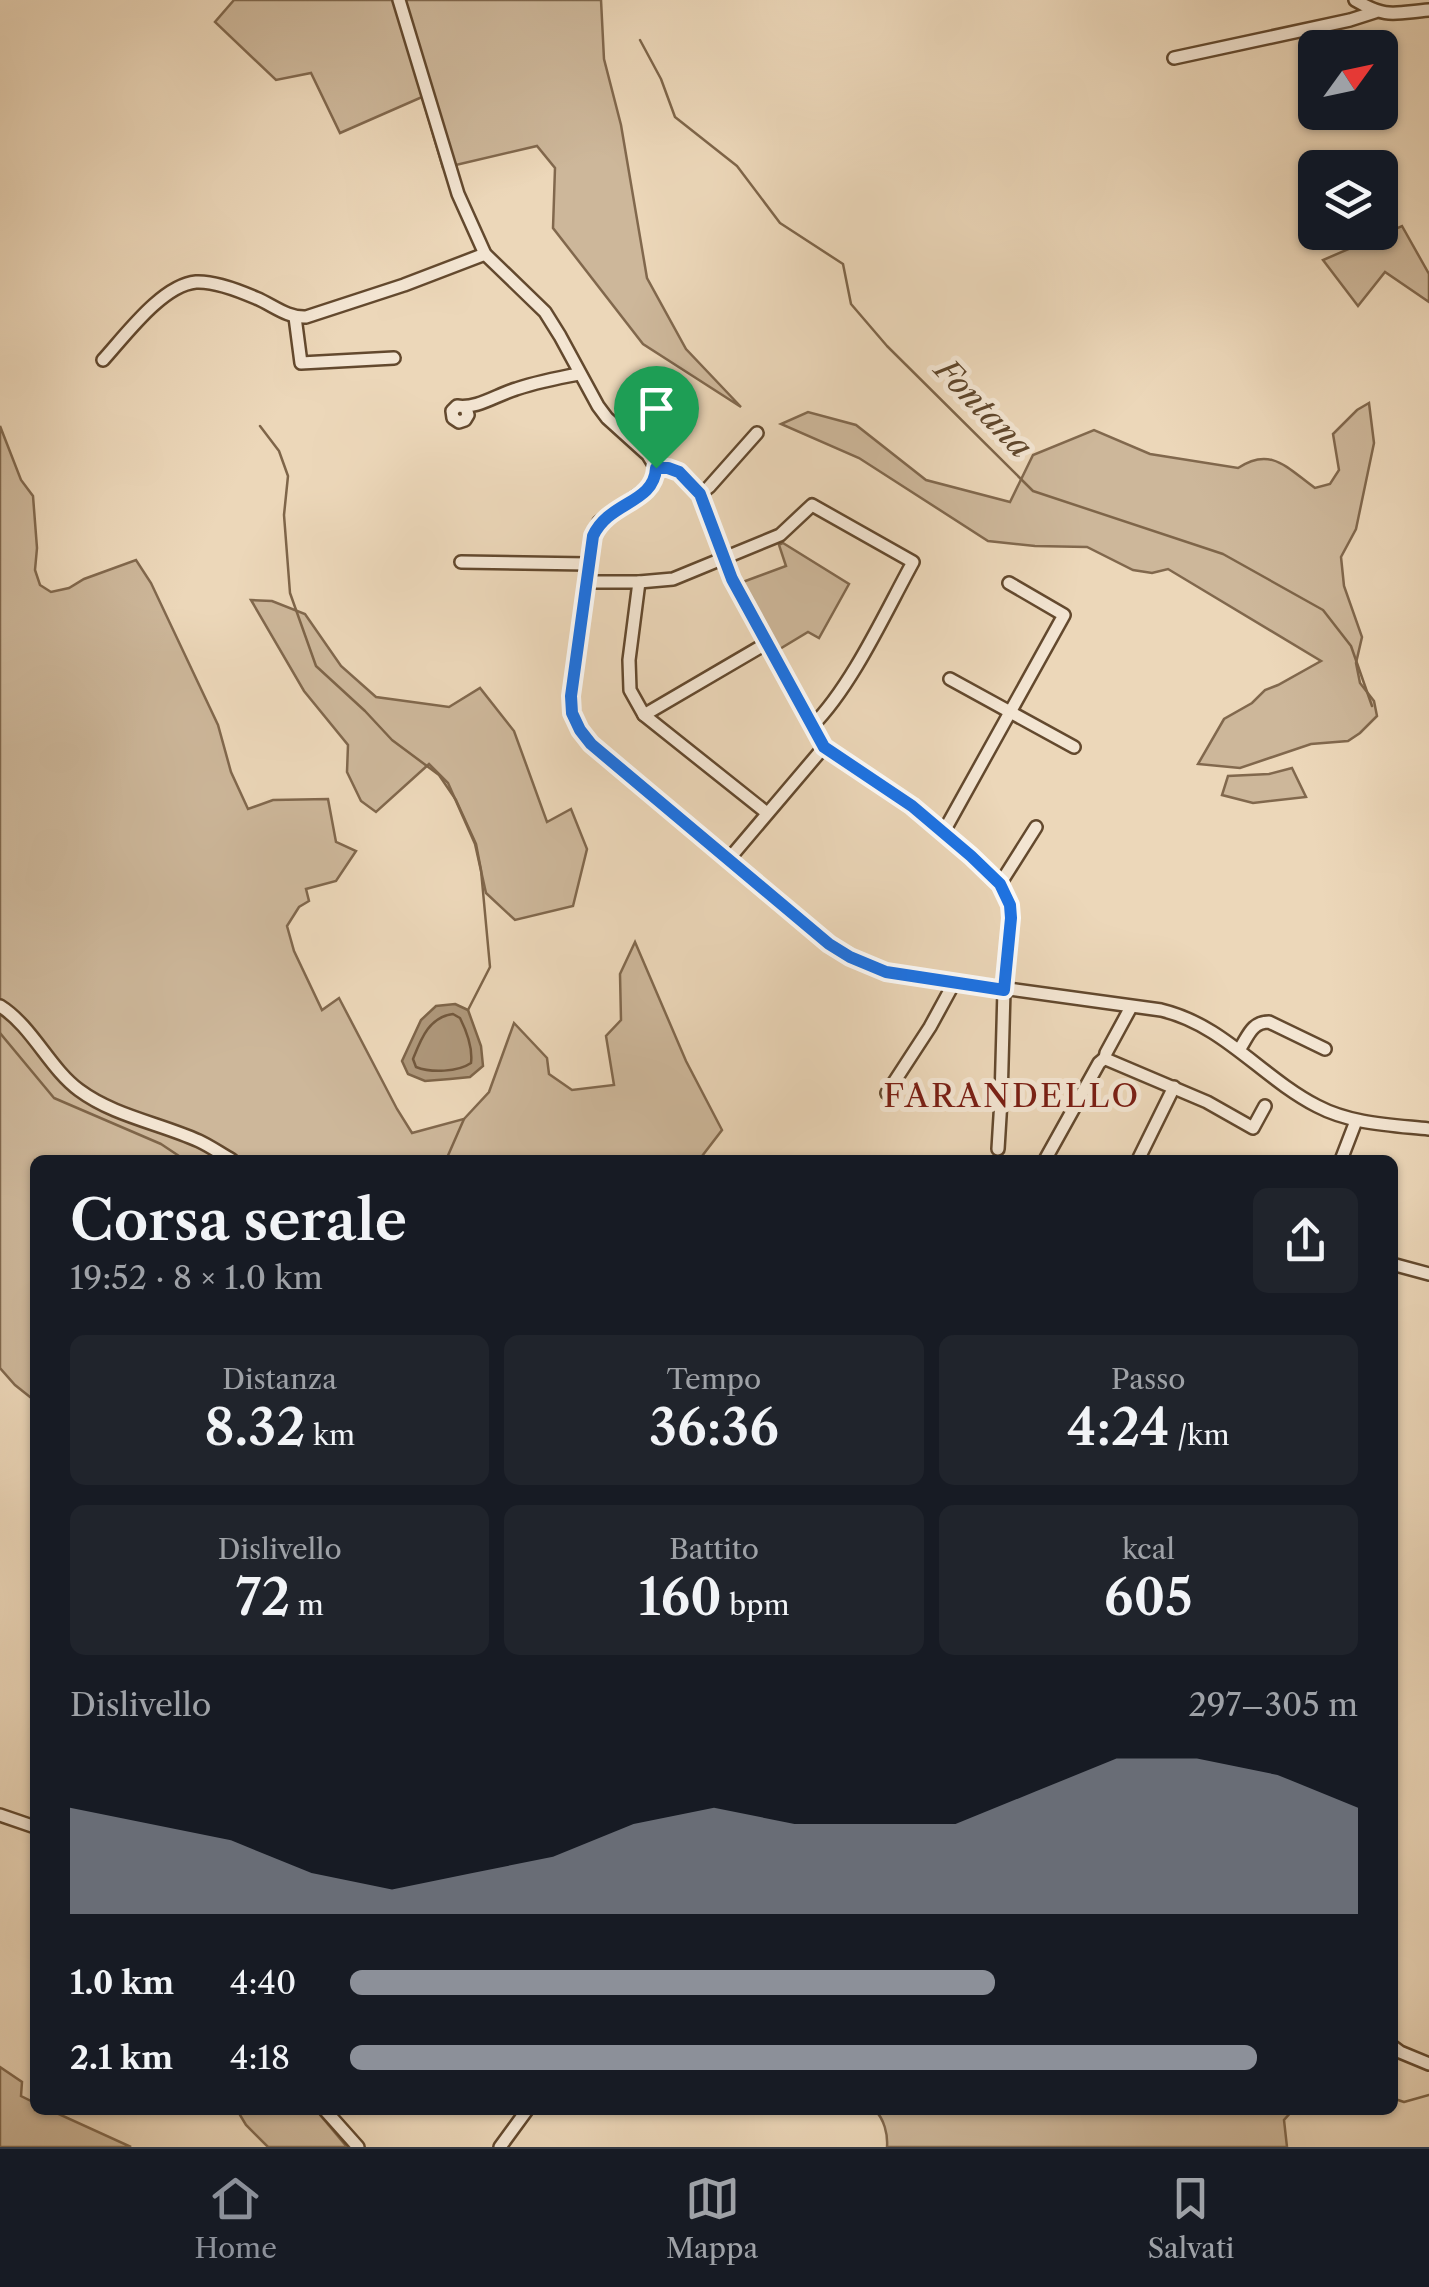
<!DOCTYPE html>
<html lang="it">
<head>
<meta charset="utf-8">
<style>
  :root { --surface:#171b24; --page:#20242c; --text:#f1f3f6; --muted:#9ea1a6; --line:#363941; --accent:#8c9099 }
  body { margin:0; font-family:"Libre Caslon Text",serif; background:var(--page); color:var(--text); height:100vh; display:flex; flex-direction:column; font-size:38px; white-space:nowrap }
  * { box-sizing:border-box; margin:0 }
  p { font-size:32px; color:var(--muted) }
  .icon { flex:none; width:55px; height:55px; fill:none; stroke:currentColor; stroke-width:2; stroke-linecap:round; stroke-linejoin:round }
  .map { position:relative; flex:1; overflow:hidden }
  .sheet { position:absolute; left:30px; top:1155px; width:1368px; height:960px; display:flex; flex-direction:column; background:var(--surface); border-radius:15px; box-shadow:0 2px 8px #0004 }
  .sheet>* { flex:none }
  .needle { width:65px; rotate:57deg }
  .fabs { position:absolute; left:1298px; top:30px; display:grid; gap:20px }
  .fabs a { display:grid; place-items:center; width:100px; height:100px; border-radius:15px; background:var(--surface); box-shadow:0 2px 8px #0004; font-size:50px }
  .pin { position:absolute; display:grid; place-items:center; width:85px; height:85px; color:#fff; margin:-102px -42px; border-radius:50% 50% 50% 0; rotate:-45deg; box-shadow:0 0 10px #0007 }
  .pin .icon { rotate:45deg }
  .round { display:grid; place-items:center; flex:none; width:105px; height:105px; border-radius:15px; background:var(--page) }
  .headline { display:flex; align-items:center; justify-content:space-between; height:170px; padding:0 40px }
  h1 { font-size:55px; font-weight:600; line-height:75px }
  .figures { display:grid; grid-template-columns:repeat(3,1fr); gap:15px; height:170px; padding:10px 40px }
  .figures div { display:grid; align-content:center; border-radius:15px; background:var(--page); text-align:center }
  .figures b { font-size:50px; font-weight:600 }
  .figures small { font-size:28px; font-weight:400 }
  .figures p { font-size:28px }
  .chart { height:280px; padding:20px 40px }
  .chart p { display:flex; justify-content:space-between }
  .chart svg { width:100%; height:180px; margin-top:10px; fill:var(--accent); opacity:.7 }
  ul { padding:0 40px; list-style:none; font-size:32px }
  li { display:grid; grid-template-columns:160px 120px 1fr; align-items:center; height:75px }
  li i { height:25px; border-radius:12px; background:var(--accent) }
  .dock { display:flex; justify-content:space-around; align-items:center; height:140px; border-top:2px solid var(--line); background:var(--surface); font-size:28px; color:var(--muted) }
  .dock a { display:grid; justify-items:center; gap:5px }
  .dock .selected { color:var(--accent) }
  .map>svg:first-child { display:block }
  .green { fill:#cdb79a; stroke:#81684d; stroke-width:2.5 }
  .water { fill:#ae977a; stroke:#7e6549; stroke-width:2.5 }
  .lines { fill:none; stroke-linecap:round; stroke-linejoin:round }
  .shore { stroke:#72583d; stroke-width:2.5 }
  .stream { stroke:#7e6549; stroke-width:2.5 }
  .minor-casing { stroke:#63492e; stroke-width:16 }
  .minor { stroke:#f3e5d2; stroke-width:11 }
  .route-casing { stroke:#fff; stroke-width:20 }
  .route { stroke:#1a73e8; stroke-width:12 }
  .labels { text-anchor:middle; dominant-baseline:central; stroke-width:10; stroke-linejoin:round; paint-order:stroke }
  .water-label { font-size:32px; font-style:italic; fill:#5f462b; stroke:#f3e5d2 }
  .neighbourhood-label { font-size:32px; letter-spacing:2.5px; fill:#7a1f14; stroke:#f3e5d2 }
</style>
</head>
<body>
<div class="map">
<svg width="1429" height="2147" viewBox="0 0 1429 2147">
  <rect width="100%" height="100%" fill="#ecd7b9"/>
  <filter id="stains"><feTurbulence type="fractalNoise" baseFrequency=".002" numOctaves="4"/><feColorMatrix values="0 0 0 0 .2 0 0 0 0 .09 0 0 0 0 .02 0 0 0 .5 -.17"/></filter>
  <radialGradient id="worn" r=".72"><stop offset=".6" stop-color="#630" stop-opacity="0"/><stop offset="1" stop-color="#630" stop-opacity=".3"/></radialGradient>
  <g class="green">
    <polygon points="234,0 601,0 604,59 621,125 647,278 686,349 741,407 643,344 553,228 555,168 537,146 443,168 422,97 340,133 311,73 276,80 215,22"/>
    <polygon points="1402,226 1429,274 1429,302 1385,272 1358,306 1323,260"/>
    <path d="M1369 403 1374 443 1356 529 1341 557 1344 586 1362 637 1356 663 1360 683 1374 701 1377 716 1360 733 1348 741 1311 744 1240 768 1198 764 1224 719 1252 703 1265 690 1278 685 1321 661 1168 569 1152 573 1133 570 1087 547 1035 546 988 541 859 458 781 424 808 412 856 425 926 480 1010 502 1033 455 1094 430 1150 454 1238 468C1271 446 1287 468 1315 488L1330 484 1339 470 1333 434 1357 410Z"/>
    <polygon points="0,426 21,480 33,496 37,548 35,570 40,585 51,592 69,588 84,579 136,560 151,583 218,725 231,772 248,809 273,800 328,799 336,842 356,851 336,881 306,889 309,901 299,907 287,926 294,951 322,1010 339,998 397,1109 412,1133 464,1119 489,1092 514,1023 547,1058 549,1074 572,1090 614,1085 606,1036 621,1020 620,974 635,942 686,1061 722,1130 699,1160 35,1160 35,1401 15,1385 0,1368"/>
    <polygon points="783,543 849,584 819,638 808,632 778,650 740,583 786,566 779,545"/>
    <polygon points="251,600 272,601 305,614 341,666 376,697 449,707 480,688 514,731 547,822 571,809 587,849 573,906 515,920 486,893 475,844 448,783 429,764 376,812 361,801 347,772 348,745 304,691"/>
    <polygon points="1292,768 1306,797 1253,803 1222,795 1228,776 1269,774"/>
    <polygon points="0,2067 22,2082 21,2096 35,2103 35,2110 50,2110 131,2147 0,2147"/>
    <polygon points="237,2110 316,2110 347,2147 268,2147 246,2125"/>
    <path d="M875 2110H1293L1284 2120 1287 2147H887C888 2134 884 2119 875 2110Z"/>
  </g>
  <polygon class="water" points="455,1004 468,1010 481,1046 483,1066 470,1077 450,1079 425,1081 408,1074 402,1061 421,1020 436,1006"/>
  <g class="lines">
    <path class="shore" d="M453 1014 460 1018C467 1032 473 1047 471 1063 458 1072 431 1073 416 1067L413 1059C421 1039 429 1017 453 1014Z"/>
    <g class="stream">
      <polyline points="640,40 661,79 675,117 737,166 780,223 843,264 851,304 887,346 1033,491 1223,554 1323,610 1351,646 1372,706"/>
      <polyline points="260,426 279,451 288,476 284,515 290,593 316,666 365,711 392,740 439,775 456,800 476,844 481,870 490,967 468,1010"/>
      <polyline points="0,1033 54,1098 161,1144 185,1160"/>
      <polyline points="446,1160 464,1119"/>
      <polyline points="1392,2098 1404,2102 1429,2095"/>
    </g>
    <g class="minor-casing">
      <g id="minor">
        <path d="M399 0 458 194 485 254 545 312 560 336 598 406 607 418 648 455 656 468 655 479 652 485 599 522 593 536 571 695C572 716 578 728 591 744L829 944 851 957 886 972 1161 1010C1224 1025 1261 1077 1317 1106 1351 1124 1391 1125 1429 1129"/>
        <path d="M1355 0C1387 19 1394 13 1429 10"/>
        <polyline points="1174,58 1350,20 1375,12"/>
        <polyline points="295,317 301,363 394,358"/>
        <path d="M103 360C125 336 162 285 196 282 214 281 240 291 256 298 273 305 287 318 306 317L404 285 485 254"/>
        <path d="M466 408 468 415 465 420 459 422 453 418 452 411 457 406C477 409 496 395 516 389 537 382 557 378 579 374"/>
        <polyline points="656,468 668,467 679,472 700,494 732,579 824,747 912,805 971,856 1000,884 1006,896 1010,905 1011,918 1004,990 1001,1100 998,1149"/>
        <polyline points="700,494 709,487 757,433"/>
        <polyline points="461,562 588,564"/>
        <path d="M586 582H639L673 579 780 535 812 505 913 562C885 613 852 686 812 726"/>
        <polyline points="639,582 629,660 630,690 644,715 767,813"/>
        <polyline points="950,679 1074,747"/>
        <polyline points="644,715 767,643"/>
        <polyline points="943,833 1064,615 1009,583"/>
        <polyline points="729,859 824,747"/>
        <polyline points="1000,884 1036,827"/>
        <path d="M0 1006C32 1026 50 1069 79 1090 114 1116 159 1123 199 1141 210 1146 221 1154 232 1160"/>
        <polyline points="1131,1007 1106,1053 1105,1058 1108,1060 1207,1102 1253,1128 1265,1106"/>
        <path d="M1239 1050C1248 1037 1251 1022 1269 1022L1325 1049"/>
        <polyline points="887,1093 930,1027 954,983"/>
        <polyline points="1045,1160 1099,1063 1105,1058"/>
        <polyline points="1138,1160 1174,1087"/>
        <polyline points="1341,1160 1356,1121"/>
        <polyline points="1392,1264 1429,1274"/>
        <polyline points="0,1815 35,1827"/>
        <polyline points="1392,2046 1400,2052 1429,2064"/>
        <polyline points="325,2110 358,2147"/>
        <polyline points="500,2147 527,2110"/>
      </g>
    </g>
    <use href="#minor" class="minor"/>
  </g>
  <g class="lines">
    <g class="route-casing">
      <path id="route" d="M656 468H668L679 472 700 494 732 579 824 747 912 806 971 856 1000 884 1010 905 1011 918 1004 990 886 972 850 957 829 944 591 744 580 730 572 713 571 696 593 536C609 501 654 504 656 468Z"/>
    </g>
    <use href="#route" class="route"/>
  </g>
  <g class="labels">
    <g class="water-label">
      <text transform="translate(984 408) rotate(46)">Fontana</text>
    </g>
    <g class="neighbourhood-label">
      <text x="1012" y="1095">FARANDELLO</text>
    </g>
  </g>
  <rect width="100%" height="100%" filter="url(#stains)"/>
  <rect width="100%" height="100%" fill="url(#worn)"/>
</svg>
<div class="fabs">
<a><svg class="needle" viewBox="-14 -14 28 28"><path d="M0-13l5 13h-10z" fill="#e53935"/><path d="M0 13l5-13h-10z" fill="#9ea1a6"/></svg></a>
<a><svg class="icon" aria-label="layers" viewBox="0 0 24 24"><path d="M12 4l9 5-9 5-9-5zM3 14l9 5 9-5"/></svg></a>
</div>
<div class="pin" style="left:656px;top:468px;background:#1e9e55"><svg class="icon" aria-label="arrive" viewBox="0 0 24 24"><path d="M6 21V4h12l-3 4 3 4H6"/></svg></div>
<section class="sheet">
<div class="headline"><div><h1>Corsa serale</h1><p>19:52 · 8 × 1.0 km</p></div><a class="round"><svg class="icon" aria-label="share" viewBox="0 0 24 24"><path d="M12 15V3M7 8l5-5 5 5M5 13v7h14v-7"/></svg></a></div>
<div class="figures">
<div><p>Distanza</p><b>8.32<small> km</small></b></div>
<div><p>Tempo</p><b>36:36</b></div>
<div><p>Passo</p><b>4:24<small> /km</small></b></div>
</div>
<div class="figures">
<div><p>Dislivello</p><b>72<small> m</small></b></div>
<div><p>Battito</p><b>160<small> bpm</small></b></div>
<div><p>kcal</p><b>605</b></div>
</div>
<div class="chart"><p><span>Dislivello</span>297–305 m</p>
<svg viewBox="0 0 160 44" preserveAspectRatio="none"><path d="M0 44V18L10 22L20 26L30 34L40 38L50 34L60 30L70 22L80 18L90 22L100 22L110 22L120 14L130 6L140 6L150 10L160 18V44z"/></svg>
</div>
<ul>
<li><b>1.0 km</b>4:40<i style="width:64%"></i></li>
<li><b>2.1 km</b>4:18<i style="width:90%"></i></li>
</ul>
</section>
</div>
<nav class="dock">
<a class="selected"><svg class="icon" aria-label="home" viewBox="0 0 24 24"><path d="M3 11l9-7 9 7M6 9v11h12V9"/></svg>Home</a>
<a><svg class="icon" aria-label="map" viewBox="0 0 24 24"><path d="M3 6l6-2 6 2 6-2v14l-6 2-6-2-6 2zM9 4v14M15 6v14"/></svg>Mappa</a>
<a><svg class="icon" aria-label="saved" viewBox="0 0 24 24"><path d="M7 4h10v16l-5-4-5 4z"/></svg>Salvati</a>
</nav>
</body>
</html>
